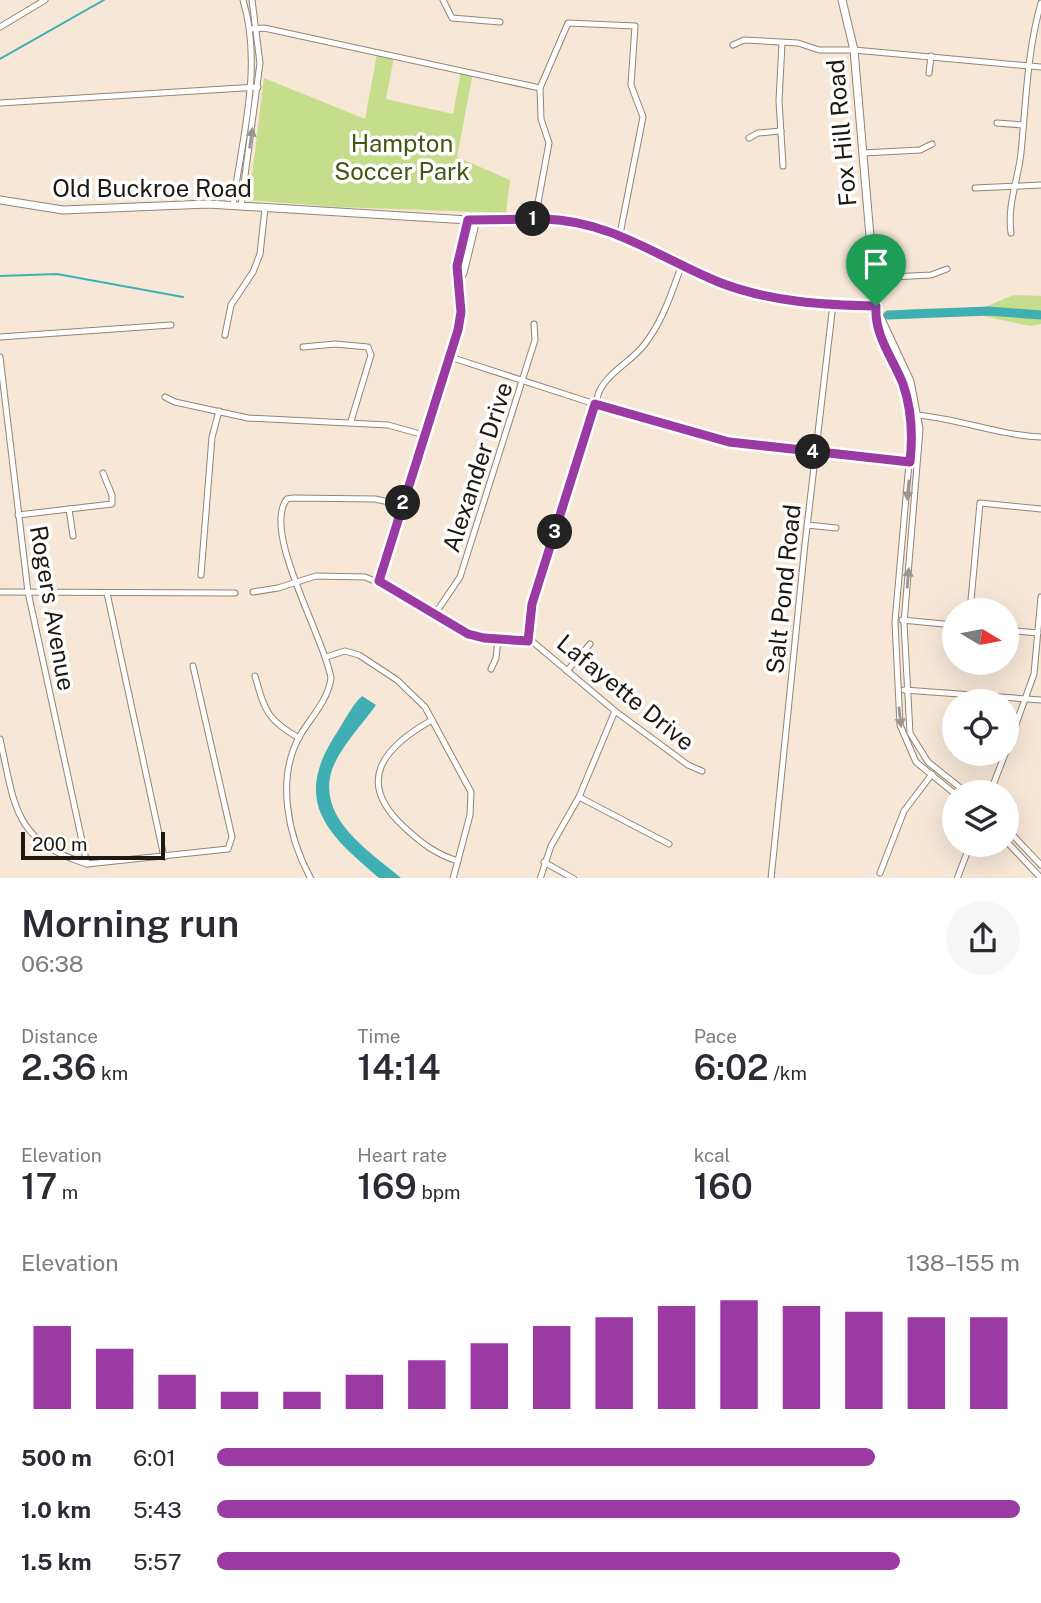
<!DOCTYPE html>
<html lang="en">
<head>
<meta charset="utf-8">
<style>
  :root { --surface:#fff; --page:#f7f7f7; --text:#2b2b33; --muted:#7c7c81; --accent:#9a3aa2 }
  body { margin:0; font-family:"Public Sans",sans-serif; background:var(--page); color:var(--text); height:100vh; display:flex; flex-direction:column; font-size:26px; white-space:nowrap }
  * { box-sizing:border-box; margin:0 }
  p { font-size:23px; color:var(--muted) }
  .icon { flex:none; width:38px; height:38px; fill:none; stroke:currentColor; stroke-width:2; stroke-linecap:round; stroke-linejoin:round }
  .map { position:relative; height:878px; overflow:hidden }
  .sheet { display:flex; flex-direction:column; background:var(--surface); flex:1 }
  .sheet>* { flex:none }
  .needle { width:46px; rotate:100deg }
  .tools { position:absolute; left:942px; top:598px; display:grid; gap:14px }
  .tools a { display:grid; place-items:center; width:77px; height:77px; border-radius:50%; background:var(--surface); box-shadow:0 7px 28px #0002; font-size:35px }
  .scale { position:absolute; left:21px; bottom:18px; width:144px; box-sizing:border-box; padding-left:7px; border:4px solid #1d1812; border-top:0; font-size:19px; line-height:24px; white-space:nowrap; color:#1d1812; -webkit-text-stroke:5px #fff; paint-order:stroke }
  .pin { position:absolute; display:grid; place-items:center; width:60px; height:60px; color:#fff; margin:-72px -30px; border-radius:50% 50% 50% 0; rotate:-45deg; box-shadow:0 0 7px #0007 }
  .pin .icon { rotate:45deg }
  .km { position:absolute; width:35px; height:35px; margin:-18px; border-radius:50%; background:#222; color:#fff; font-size:19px; line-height:35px; text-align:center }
  .round { display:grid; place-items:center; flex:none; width:74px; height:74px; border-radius:37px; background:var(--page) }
  .headline { display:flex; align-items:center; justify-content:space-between; height:119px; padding:0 21px }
  h1 { font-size:38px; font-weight:600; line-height:52px }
  .metrics { display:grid; grid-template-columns:repeat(3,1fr); gap:10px; height:119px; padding:7px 21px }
  .metrics div { display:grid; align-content:center }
  .metrics b { font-size:35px; font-weight:600 }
  .metrics small { font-size:19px; font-weight:400 }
  .metrics p { font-size:19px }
  .chart { height:196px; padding:14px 21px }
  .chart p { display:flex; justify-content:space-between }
  .chart svg { width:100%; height:126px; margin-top:7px; stroke:var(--accent); stroke-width:6 }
  ul { padding:0 21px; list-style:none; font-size:23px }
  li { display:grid; grid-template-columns:112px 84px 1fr; align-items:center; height:52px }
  li i { height:18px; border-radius:9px; background:var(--accent) }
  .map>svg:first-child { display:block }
  .green { fill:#c6de8c }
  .water { fill:#40afb3 }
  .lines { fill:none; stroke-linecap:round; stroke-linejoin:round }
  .stream { stroke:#40afb3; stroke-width:2 }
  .river { stroke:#40afb3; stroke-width:9 }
  .minor-casing { stroke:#938576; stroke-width:7 }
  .major-casing { stroke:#938576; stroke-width:9 }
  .minor { stroke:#fff; stroke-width:5 }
  .major { stroke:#fff; stroke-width:7 }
  .oneway { fill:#999794 }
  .route-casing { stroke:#fff; stroke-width:14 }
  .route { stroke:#9a3aa2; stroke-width:9 }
  .labels { text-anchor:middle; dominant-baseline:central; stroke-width:7; stroke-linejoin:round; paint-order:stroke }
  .street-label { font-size:24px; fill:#1d1812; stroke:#fff }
  .park-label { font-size:24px; fill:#465612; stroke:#fff }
</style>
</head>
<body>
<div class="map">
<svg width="1041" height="879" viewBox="0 0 1041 879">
  <rect width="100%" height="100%" fill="#f6e7d6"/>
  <g class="green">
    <polygon points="377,54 394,57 386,99 453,114 461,71 473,73 457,157 510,180 506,213 337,207 249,200 264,78 365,119"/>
    <path d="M1016 295 1041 296V324L1030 326 984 316 891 318 888 313C917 305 951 311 981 308 989 307 1004 297 1016 295Z"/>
  </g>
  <path class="water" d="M362 696 376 705C362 725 342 745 333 767 314 817 369 851 401 878H379C330 836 292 804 334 737 343 724 351 706 362 696Z"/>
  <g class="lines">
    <g class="stream">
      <polyline points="0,59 104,0"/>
      <polyline points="0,276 57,274 183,297"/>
    </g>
    <polyline class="river" points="888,315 988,311 1041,315"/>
    <g class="minor-casing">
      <g id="minor">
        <polyline points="443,0 452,18 500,22"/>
        <polyline points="0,27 45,0"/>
        <polyline points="250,29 264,28 540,88"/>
        <polyline points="782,43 779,101 783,166"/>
        <polyline points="733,45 744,40 798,43 819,50 854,50 1041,67"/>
        <polyline points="929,73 931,56"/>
        <polyline points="0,103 258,87"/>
        <polyline points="997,123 1023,125"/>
        <polyline points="749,138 758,133 781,131"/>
        <polyline points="863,153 920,150 932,144"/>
        <polyline points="975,188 1041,185"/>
        <path d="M233 205C242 138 263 66 243 0"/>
        <polyline points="241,206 260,63 252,0"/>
        <polyline points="535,219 549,143 541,119 540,88 568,23 635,26 631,85 643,117 620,234"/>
        <path d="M1011 233C1007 204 1018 181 1021 153 1026 103 1027 52 1041 3"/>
        <polyline points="873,278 931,275 947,269"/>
        <polyline points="460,280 464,273 477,220"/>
        <polyline points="876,306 911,381 920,429 904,623 910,733 928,762 967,793"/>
        <polyline points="876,306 877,326 903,384 912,429 895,622 900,725 916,762 954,793"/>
        <polyline points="225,335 231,305 253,272 260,254 265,208"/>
        <polyline points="0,337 171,325"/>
        <polyline points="303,347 335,344 368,347 371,355 351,421"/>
        <polyline points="0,357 28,592 87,864"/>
        <polyline points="450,357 595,404 729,442 912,462"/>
        <polyline points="165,397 175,402 248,418 388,425 424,435"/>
        <path d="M917 415C960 419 998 435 1041 437"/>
        <polyline points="69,509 73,536"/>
        <polyline points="18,515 112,504 112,495 103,473"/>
        <polyline points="807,525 836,528"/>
        <polyline points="201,575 212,437 219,411"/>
        <polyline points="379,581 458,330 461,312 457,266 468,220"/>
        <polyline points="0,592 235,593"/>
        <polyline points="253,592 278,588 316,576 365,577 404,593 468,634 484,638 533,642 615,711 688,765 702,771"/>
        <polyline points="107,593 164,857"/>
        <polyline points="970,611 980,503 1041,509"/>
        <polyline points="435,614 460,577 535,340 534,324"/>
        <polyline points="902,620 954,625"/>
        <polyline points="1006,630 1038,633"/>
        <path d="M528 641 532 604 599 392C608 372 631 362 644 345 663 321 672 292 682 264"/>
        <polyline points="326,657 345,651 359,655 397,680 425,707 471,792 470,815 453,879"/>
        <polyline points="491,669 496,658 498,639"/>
        <polyline points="567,671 590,644"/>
        <path d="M255 676C265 711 267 720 299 738"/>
        <polyline points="904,690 1041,700"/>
        <path d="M432 720C384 747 354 781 404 827 420 842 435 854 458 861"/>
        <path d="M0 739C15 806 13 841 87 864L228 849 232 837 193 666"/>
        <polyline points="1006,752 1034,674 1041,597"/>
        <polyline points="990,793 1005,754"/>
        <polyline points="579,797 669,844"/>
        <polyline points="1006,828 1041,865"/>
        <polyline points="1006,841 1041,878"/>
        <polyline points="544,862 574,879"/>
        <polyline points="880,873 904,811 932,774"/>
        <path d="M311 879C288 837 275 777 301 734 312 716 328 700 331 678 325 639 261 531 287 499L293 498 375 499 403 505"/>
        <polyline points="540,879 551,846 579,797 615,711"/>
        <polyline points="771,879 805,544 833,304"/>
        <polyline points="957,879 970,845"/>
      </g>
    </g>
    <g class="major-casing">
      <polyline id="major" points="0,200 63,210 208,204 468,220 567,220 615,232 736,288 790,301 876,306 854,50 842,0"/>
    </g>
    <use href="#minor" class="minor"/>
    <use href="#major" class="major"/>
  </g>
  <defs><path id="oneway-solid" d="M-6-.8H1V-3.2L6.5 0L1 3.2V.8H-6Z" transform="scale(1.75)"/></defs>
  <g class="oneway">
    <use href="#oneway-solid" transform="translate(251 138) rotate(-82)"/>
    <use href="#oneway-solid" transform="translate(908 490) rotate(95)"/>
    <use href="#oneway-solid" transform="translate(908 578) rotate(-85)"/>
    <use href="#oneway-solid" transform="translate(900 717) rotate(84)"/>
  </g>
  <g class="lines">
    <g class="route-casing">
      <path id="route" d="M545 219C612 221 661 259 721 283 771 302 824 305 876 306 874 336 893 358 903 384 912 410 913 435 910 462L729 442 595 404 532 604 528 641 484 638 468 634 379 581 458 330 461 312 457 266 468 220Z"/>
    </g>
    <use href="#route" class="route"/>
  </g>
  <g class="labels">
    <g class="street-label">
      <text transform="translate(841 133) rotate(-95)">Fox Hill Road</text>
      <text x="152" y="188">Old Buckroe Road</text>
      <text transform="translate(477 467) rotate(-72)">Alexander Drive</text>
      <text transform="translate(783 589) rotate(-84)">Salt Pond Road</text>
      <text transform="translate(53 608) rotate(80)">Rogers Avenue</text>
      <text transform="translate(626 692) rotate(39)">Lafayette Drive</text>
    </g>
    <g class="park-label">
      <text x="402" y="143">Hampton<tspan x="402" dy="28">Soccer Park</tspan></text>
    </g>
  </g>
</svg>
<div class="tools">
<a><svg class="needle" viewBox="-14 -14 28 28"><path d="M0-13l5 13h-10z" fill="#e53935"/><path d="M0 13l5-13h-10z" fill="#7c7c81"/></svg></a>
<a><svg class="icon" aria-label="locate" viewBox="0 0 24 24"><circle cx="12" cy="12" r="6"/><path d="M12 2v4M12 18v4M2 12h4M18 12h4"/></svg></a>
<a><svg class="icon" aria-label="layers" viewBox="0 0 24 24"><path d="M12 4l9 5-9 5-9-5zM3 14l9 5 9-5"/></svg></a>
</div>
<div class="scale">200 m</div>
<div class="pin" style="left:876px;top:306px;background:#1e9e55"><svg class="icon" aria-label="arrive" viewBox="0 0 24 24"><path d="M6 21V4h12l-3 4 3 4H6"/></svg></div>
<b class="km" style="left:533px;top:219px">1</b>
<b class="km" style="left:403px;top:503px">2</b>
<b class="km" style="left:555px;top:532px">3</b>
<b class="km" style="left:813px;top:452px">4</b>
</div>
<section class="sheet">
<div class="headline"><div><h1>Morning run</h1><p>06:38</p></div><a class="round"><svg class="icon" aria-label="share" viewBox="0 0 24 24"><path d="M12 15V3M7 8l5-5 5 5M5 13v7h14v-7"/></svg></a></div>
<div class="metrics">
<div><p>Distance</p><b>2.36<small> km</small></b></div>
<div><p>Time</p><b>14:14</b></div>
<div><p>Pace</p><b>6:02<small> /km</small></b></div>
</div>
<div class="metrics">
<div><p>Elevation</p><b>17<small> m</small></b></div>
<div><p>Heart rate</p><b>169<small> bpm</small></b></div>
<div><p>kcal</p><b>160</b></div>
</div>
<div class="chart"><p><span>Elevation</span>138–155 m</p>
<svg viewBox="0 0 160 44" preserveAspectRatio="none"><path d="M5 44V15M15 44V23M25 44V32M35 44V38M45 44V38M55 44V32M65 44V27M75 44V21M85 44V15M95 44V12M105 44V8M115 44V6M125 44V8M135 44V10M145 44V12M155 44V12"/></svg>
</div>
<ul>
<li><b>500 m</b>6:01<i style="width:82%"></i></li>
<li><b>1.0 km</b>5:43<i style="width:100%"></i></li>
<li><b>1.5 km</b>5:57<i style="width:85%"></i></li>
</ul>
</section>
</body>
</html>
